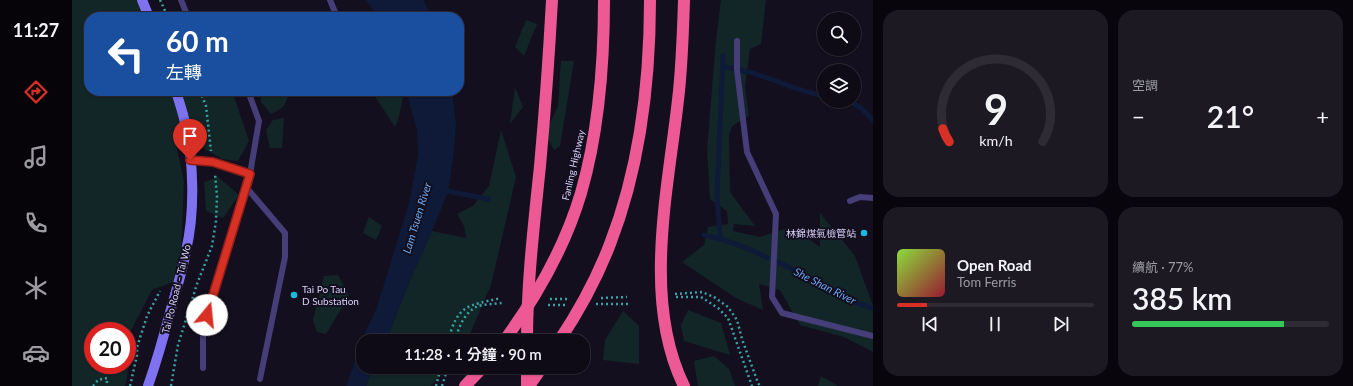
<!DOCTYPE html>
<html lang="zh-TW">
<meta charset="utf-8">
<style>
:root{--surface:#0e0b16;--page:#1c1923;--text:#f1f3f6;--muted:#9b9ba1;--line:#2e2b35;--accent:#d93025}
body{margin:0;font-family:Lato,"Noto Sans TC",sans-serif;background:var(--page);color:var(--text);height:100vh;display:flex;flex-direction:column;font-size:15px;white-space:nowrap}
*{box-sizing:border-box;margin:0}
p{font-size:13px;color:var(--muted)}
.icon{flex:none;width:22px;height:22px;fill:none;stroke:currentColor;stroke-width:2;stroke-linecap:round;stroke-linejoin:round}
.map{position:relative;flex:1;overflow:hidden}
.details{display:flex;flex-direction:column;gap:10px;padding:10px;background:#08060c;width:480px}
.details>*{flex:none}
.top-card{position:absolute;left:12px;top:12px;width:380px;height:84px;border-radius:16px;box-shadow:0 1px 3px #0004,0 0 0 1px var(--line);background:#1a4fa0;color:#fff;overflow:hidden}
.controls{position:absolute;left:745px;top:12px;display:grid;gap:8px}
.controls a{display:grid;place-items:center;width:44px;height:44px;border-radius:50%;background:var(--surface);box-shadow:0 1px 3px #0004,0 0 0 1px var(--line);font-size:20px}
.speed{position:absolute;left:12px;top:322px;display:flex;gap:8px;font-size:20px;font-weight:700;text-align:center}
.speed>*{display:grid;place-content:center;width:52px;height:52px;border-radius:50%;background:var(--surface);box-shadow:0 1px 3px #0004,0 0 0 1px var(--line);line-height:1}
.speed .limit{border:6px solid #d22;background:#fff;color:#111}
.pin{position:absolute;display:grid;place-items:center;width:34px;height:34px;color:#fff;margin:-41px -17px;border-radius:50% 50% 50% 0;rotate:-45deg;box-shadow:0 0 4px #0007}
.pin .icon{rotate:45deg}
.me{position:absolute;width:44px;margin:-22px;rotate:17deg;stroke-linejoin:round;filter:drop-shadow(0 0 3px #0008)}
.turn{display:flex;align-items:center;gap:14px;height:84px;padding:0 16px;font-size:18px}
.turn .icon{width:52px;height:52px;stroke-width:2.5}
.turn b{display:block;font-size:28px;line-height:34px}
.big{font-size:30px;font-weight:600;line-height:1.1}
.details .widget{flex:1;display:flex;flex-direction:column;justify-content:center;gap:6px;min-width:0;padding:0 14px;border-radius:16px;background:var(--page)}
.details .dial{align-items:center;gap:0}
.dial svg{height:104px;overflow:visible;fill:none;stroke:var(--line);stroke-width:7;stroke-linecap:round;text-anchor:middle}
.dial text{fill:var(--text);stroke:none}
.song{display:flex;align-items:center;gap:12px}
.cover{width:48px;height:48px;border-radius:6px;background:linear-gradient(135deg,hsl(90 70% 55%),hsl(350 70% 35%))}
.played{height:4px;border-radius:2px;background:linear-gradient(90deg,var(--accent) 15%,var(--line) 15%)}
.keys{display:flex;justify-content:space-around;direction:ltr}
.heat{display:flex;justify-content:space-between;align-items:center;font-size:22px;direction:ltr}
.charge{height:6px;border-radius:3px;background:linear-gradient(90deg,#34c759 77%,var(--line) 0)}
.details .tiles{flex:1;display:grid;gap:10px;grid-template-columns:repeat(2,1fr)}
.trip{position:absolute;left:284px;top:334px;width:234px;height:40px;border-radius:16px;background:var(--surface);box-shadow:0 1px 3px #0004,0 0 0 1px var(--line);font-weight:600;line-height:40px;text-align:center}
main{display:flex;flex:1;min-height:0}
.tabs{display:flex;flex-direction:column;width:72px;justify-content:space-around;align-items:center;background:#060409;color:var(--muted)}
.tabs .icon{width:28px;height:28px}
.tabs .current{color:var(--accent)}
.tabs b{font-size:18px;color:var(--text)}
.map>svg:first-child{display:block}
.green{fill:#122627}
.water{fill:#0e1a38}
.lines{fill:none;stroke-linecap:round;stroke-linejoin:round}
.stream{stroke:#0e1a38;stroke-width:5}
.path{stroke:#3aa2a5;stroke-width:2.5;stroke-dasharray:2 3;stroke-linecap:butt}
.service{stroke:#453e78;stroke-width:6}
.secondary{stroke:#7f72f0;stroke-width:10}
.motorway{stroke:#ed5994;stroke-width:12}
.motorway-bridge{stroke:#ed5994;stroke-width:12}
.route-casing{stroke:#8d1f18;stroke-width:10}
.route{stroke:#d93025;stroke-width:7}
.poi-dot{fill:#18bbdf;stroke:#130f1e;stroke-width:1.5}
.labels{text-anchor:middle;stroke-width:4;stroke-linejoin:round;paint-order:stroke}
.street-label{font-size:10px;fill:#d9d1fa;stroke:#130f1e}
.poi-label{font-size:10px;fill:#d9d1fa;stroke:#130f1e;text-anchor:end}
.water-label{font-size:11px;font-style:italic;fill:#6aa6ef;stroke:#130f1e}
</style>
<main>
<nav class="tabs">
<b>11:27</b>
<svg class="icon current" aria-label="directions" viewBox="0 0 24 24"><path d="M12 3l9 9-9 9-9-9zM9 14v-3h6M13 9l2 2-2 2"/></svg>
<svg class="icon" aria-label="music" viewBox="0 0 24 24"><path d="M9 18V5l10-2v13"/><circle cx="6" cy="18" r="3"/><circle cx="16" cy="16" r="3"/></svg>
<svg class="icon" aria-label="phone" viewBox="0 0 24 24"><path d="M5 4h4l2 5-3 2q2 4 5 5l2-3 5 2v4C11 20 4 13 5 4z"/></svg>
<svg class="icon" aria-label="climate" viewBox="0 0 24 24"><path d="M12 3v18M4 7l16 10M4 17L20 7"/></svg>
<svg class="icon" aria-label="car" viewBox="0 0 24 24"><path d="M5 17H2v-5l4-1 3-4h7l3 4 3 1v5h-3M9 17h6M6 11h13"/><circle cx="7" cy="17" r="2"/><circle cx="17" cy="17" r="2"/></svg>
</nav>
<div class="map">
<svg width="801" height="386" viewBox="0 0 801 386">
<rect width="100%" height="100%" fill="#130f1e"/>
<!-- green -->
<g class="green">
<path d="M0 0H72L74 17H17V91H160L177 141 166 161 150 159 101 130 112 181 109 251 101 282 80 290 55 338V331H21V365H55V347C56 360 57 374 53 386H0Z"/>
<path d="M649 0H694L689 44 678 49 673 87 677 116 660 126 657 135 658 192 683 226 662 224 661 231 688 237 719 227 748 247V213L783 256 801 306V352L772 337 728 325 708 290 687 284 691 310 664 298 610 262 632 245 636 227 656 224 655 211 638 199 635 150 644 40Z"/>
<path d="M454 20 465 24 452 56 443 47Z"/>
<path d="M489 61H502L488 146 482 150 473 134 486 106Z"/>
<path d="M443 87 451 107 438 124Z"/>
<path d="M189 91H216C215 105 212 108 199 114L189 102Z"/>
<path d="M301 91H332L327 117 323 127 302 95Z"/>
<path d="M212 118 210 148H198L194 130 201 120Z"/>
<path d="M429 130 444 177 419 285 395 341H314L338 280 360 231 394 238 392 226 385 214 401 206 417 186Z"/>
<path d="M146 177 167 195 151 218 134 211 132 182Z"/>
<path d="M297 217 310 226 304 240 291 233Z"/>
<path d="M266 275 277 296 254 334 245 332 241 320 252 276Z"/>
<path d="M616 310 649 323 658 355 612 341 609 325Z"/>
<path d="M551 311 567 326V364L531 360 533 340Z"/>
<path d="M642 356 657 369 663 386H626L622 361Z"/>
<path d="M301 367H376L359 386H294Z"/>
<path d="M749 376 766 386H746Z"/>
</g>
<!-- water -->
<g class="water">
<path d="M294 0H351L360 17H306Z"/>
<path d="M334 91H380L384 125 382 152 376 192 360 231 338 280 314 341H291V367H301L294 386H274L294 331 305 307 337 203 346 155 345 130Z"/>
</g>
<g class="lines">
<!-- stream -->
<g class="stream">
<path d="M651 67C688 71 717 89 752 96"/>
<path d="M777 101 789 108 801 120"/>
<path d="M370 190 416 199"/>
<path d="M632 235C655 240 675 247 695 258"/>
<path d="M648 238 645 195 651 56"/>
<path d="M706 262 785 303 801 308"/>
</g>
<!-- path -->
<g class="path">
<path d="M88 0 96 17"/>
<path d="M128 91 134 106 139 151"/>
<path d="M603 294 630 292 642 297 656 307 665 320 670 339 686 383 688 386"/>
<path d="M604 297H629L646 308 656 318 680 386"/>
<path d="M529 298 555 297"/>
<path d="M478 299H496"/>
<path d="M524 304H556"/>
<path d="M476 305H493"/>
<path d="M376 341C386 304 395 306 429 298"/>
<path d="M383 341C386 329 392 313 404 307 410 304 423 304 430 303"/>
<path d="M21 386 26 380 35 378V386"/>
<path d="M58 386 65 355V347L75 316 88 291"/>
<path d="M99 386 106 345 125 284 140 246 144 221 145 196 143 174"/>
<path d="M364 386 369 367"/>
<path d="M370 386 376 367"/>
</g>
<!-- service -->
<g class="service">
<path d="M109 0 116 17"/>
<path d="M258 0 265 17"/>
<path d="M665 41V70L675 152 704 214 700 297 710 313 801 336"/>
<path d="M176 91 187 121 178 174"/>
<path d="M119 160 141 162 178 174 131 329V368"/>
<path d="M174 187 213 233V257L188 379"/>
<path d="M778 201 788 197 801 198"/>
</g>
<!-- secondary -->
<g class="secondary">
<path d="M70 0 77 17"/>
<path d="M76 386C84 363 91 339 97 316 103 294 110 273 114 251 123 212 122 162 113 123 111 112 107 102 104 91"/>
</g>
<!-- motorway -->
<g class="motorway">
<path d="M455 341C455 283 462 224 468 166 473 111 477 55 480 0"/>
<path d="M393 386 411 367"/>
<path d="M455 386V367"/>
<path d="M457 386 470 367"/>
<path d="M612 386C570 301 596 190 606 100 610 67 611 33 612 0"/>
</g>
<!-- motorway-bridge -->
<g class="motorway-bridge">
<path d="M432 341C465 296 493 247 509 193 527 131 532 64 532 0"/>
<path d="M487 341C507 311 525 278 538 244 568 167 578 83 578 0"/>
</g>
</g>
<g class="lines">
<!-- route casing -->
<g class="route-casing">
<path id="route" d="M118 160 141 162 178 174 135 315"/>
</g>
<!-- route -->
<use href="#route" class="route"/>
</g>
<!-- markers -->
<g class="poi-dot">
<circle cx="792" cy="233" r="4"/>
<circle cx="222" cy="295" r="4"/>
</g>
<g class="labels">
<!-- street labels -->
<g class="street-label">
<text transform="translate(501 165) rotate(-77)" y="4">Fanling Highway</text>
<text transform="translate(104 289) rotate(-76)" y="4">Tai Po Road – Tai Wo</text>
</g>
<!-- poi labels -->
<g class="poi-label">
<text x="784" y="237">林錦煤氣檢管站</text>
<text x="230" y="293" text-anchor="start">Tai Po Tau<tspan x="230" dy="12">D Substation</tspan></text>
</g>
<!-- water labels -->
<g class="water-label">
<text transform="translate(345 218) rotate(-73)" y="4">Lam Tsuen River</text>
<text transform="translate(753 286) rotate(27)" y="4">She Shan River</text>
</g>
</g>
</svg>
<div class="controls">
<a><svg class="icon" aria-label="search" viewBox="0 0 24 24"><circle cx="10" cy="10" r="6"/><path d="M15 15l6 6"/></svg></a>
<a><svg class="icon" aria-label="layers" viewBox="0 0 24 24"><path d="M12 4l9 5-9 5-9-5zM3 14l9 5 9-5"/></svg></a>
</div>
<div class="speed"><div class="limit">20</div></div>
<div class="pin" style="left:118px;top:160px;background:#d93025"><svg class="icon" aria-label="arrive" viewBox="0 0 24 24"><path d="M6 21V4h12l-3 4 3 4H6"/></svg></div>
<svg class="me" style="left:135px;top:315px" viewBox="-20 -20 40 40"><circle r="19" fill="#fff"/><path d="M0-13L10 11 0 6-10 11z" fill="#d93025"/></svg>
<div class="trip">11:28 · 1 分鐘 · 90 m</div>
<div class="top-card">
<div class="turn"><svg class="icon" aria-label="left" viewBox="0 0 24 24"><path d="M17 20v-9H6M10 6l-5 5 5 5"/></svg><div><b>60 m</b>左轉</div></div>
</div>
</div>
<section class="details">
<div class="tiles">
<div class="widget dial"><svg viewBox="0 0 100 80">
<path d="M14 69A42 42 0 1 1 86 69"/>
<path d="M14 69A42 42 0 0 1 9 59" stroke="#d93025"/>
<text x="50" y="56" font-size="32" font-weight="700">9</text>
<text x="50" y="72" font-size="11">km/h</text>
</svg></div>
<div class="widget"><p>空調</p>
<div class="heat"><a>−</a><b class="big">21°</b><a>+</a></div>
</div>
<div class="widget">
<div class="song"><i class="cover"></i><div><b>Open Road</b><p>Tom Ferris</p></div></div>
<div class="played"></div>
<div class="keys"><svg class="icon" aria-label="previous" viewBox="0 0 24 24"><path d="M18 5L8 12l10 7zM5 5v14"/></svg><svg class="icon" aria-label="pause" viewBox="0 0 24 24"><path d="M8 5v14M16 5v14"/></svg><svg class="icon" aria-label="next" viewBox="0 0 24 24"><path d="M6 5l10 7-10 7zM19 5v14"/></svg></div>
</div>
<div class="widget"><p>續航 · 77%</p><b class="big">385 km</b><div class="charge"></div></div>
</div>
</section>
</main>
